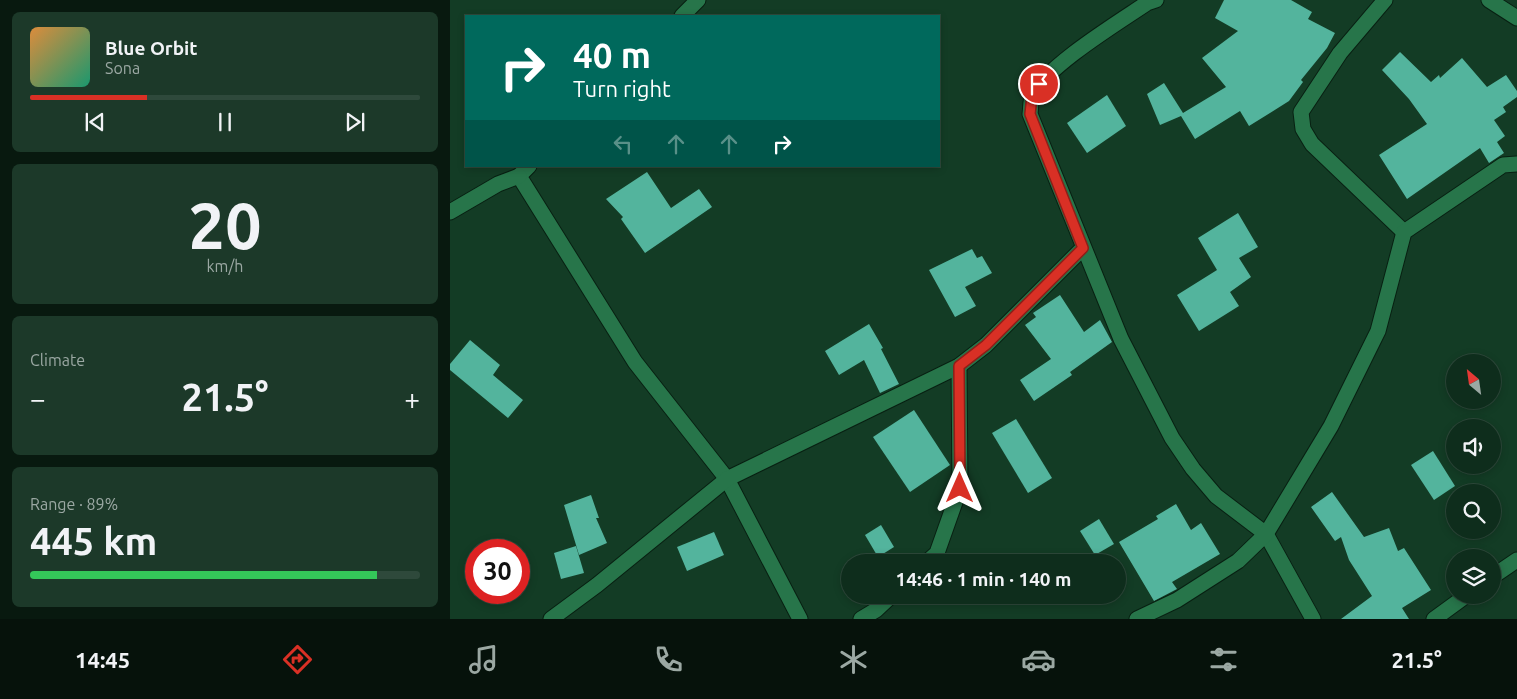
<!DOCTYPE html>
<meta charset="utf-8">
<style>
:root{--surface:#0e2d1c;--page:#1c3929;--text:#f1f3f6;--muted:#9ba8a3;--line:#2e493b;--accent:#d93025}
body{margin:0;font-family:Ubuntu,sans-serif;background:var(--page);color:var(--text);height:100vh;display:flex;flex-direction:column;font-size:19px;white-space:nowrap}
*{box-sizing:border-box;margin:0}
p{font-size:16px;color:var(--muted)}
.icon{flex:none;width:28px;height:28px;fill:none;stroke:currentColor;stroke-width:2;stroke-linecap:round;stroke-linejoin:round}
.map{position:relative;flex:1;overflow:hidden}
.sheet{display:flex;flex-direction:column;gap:12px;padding:12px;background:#08190f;width:450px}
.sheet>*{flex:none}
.hud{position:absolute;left:15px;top:15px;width:475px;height:152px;border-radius:0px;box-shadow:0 2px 8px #0003,0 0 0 1px var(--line);background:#00695c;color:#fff;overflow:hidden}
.needle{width:32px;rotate:331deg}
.tools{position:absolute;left:996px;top:354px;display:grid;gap:10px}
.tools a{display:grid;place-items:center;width:55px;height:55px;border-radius:50%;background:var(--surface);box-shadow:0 2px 8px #0003,0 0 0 1px var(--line);font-size:25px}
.speed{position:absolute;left:15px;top:539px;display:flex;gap:10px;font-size:25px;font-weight:700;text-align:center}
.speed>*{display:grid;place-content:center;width:65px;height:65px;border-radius:50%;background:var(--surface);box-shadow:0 2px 8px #0003,0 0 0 1px var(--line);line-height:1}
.speed .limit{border:8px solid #d22;background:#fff;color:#111}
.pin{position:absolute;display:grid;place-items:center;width:42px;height:42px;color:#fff;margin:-21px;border:2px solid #fff;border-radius:50%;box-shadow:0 1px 5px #0007}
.me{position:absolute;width:55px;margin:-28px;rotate:0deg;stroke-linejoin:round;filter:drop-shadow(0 0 4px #0008)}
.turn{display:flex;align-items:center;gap:18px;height:105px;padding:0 25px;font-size:22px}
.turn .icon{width:65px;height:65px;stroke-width:2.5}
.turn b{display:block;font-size:35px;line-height:42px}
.lanes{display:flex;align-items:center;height:48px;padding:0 25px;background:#0003;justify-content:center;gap:25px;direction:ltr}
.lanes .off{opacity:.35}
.big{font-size:38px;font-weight:700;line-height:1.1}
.sheet .card{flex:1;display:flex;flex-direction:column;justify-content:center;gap:8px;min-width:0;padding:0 18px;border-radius:8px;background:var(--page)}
.sheet .dial{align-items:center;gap:0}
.dial b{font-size:65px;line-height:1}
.song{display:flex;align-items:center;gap:15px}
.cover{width:60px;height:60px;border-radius:8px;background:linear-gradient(135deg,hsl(30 70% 55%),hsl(160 70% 35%))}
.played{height:5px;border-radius:2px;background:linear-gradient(90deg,var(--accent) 30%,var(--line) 30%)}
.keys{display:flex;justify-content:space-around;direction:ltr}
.heat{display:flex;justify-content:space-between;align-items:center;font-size:28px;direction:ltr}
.charge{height:8px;border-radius:4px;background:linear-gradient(90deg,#34c759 89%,var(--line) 0)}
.trip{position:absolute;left:391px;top:554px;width:285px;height:50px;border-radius:25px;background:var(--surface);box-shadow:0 2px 8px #0003,0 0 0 1px var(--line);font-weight:700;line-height:50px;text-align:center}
.dock{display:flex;height:80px;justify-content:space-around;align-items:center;background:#06120b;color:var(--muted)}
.dock .icon{width:35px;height:35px}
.dock .on{color:var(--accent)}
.dock b{font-size:22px;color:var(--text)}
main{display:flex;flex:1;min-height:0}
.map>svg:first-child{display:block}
.building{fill:#53b49d}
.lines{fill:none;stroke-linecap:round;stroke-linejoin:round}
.minor-casing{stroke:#082012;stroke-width:17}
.minor{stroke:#27754a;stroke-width:15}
.route-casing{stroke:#8d1f18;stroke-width:12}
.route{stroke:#d93025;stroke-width:9}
</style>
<main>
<section class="sheet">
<div class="card">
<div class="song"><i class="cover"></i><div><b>Blue Orbit</b><p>Sona</p></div></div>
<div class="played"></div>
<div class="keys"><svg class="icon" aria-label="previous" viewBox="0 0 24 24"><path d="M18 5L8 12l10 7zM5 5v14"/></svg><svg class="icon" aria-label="pause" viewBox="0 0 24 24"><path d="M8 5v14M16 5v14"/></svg><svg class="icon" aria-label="next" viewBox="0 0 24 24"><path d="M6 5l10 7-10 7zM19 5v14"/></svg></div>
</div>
<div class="card dial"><b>20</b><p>km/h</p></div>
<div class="card"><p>Climate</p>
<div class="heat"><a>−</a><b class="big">21.5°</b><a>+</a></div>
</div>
<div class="card"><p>Range · 89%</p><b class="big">445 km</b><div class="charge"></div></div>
</section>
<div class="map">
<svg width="1067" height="619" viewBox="0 0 1067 619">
<rect width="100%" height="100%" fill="#133c25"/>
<!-- building -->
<g class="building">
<path d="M774 0H841L862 12 858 19 885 33 877 48 851 80 853 82 839 101 799 126 790 111 745 139 731 116 710 125 697 94 714 83 733 113 776 87 752 58 788 31 765 18Z"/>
<path d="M950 52 981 82 989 75 990 78 1012 58 1037 87 1056 75 1067 91V97L1053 107 1056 112 1044 120 1055 136 1047 142 1054 153 1039 163 1030 148 957 199 929 155 977 124 959 99 932 70Z"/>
<path d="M657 95 676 126 637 153 617 123Z"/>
<path d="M197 172 221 208 249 189 262 207 195 253 171 219 173 217 156 199Z"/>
<path d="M788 213 808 247 789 258 801 277 780 292 789 306 749 331 727 295 767 270 748 238Z"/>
<path d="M522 249 527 258 532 256 542 273 515 287 526 306 505 317 479 270Z"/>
<path d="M610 295 634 332 650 320 662 342 620 372 622 375 584 401 570 380 601 359 575 325 586 317 583 313Z"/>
<path d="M419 324 433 348 431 349 449 384 430 393 414 360 389 375 375 351Z"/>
<path d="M20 340 50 365 43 375 73 400 58 418 0 370V364Z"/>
<path d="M464 410 500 465 460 492 423 437Z"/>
<path d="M566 419 602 478 578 493 542 433Z"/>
<path d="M983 451 1005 486 984 500 961 465Z"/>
<path d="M882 492 914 537 939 528 948 551 954 548 981 590 952 608 959 619H891L922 596 899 560 891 537 885 541 861 507Z"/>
<path d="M141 495 149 518H146L157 543 129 555 114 505Z"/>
<path d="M726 504 741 530 751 523 770 554 722 582 727 589 704 601 669 542 708 519 706 516Z"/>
<path d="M649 519 664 544 645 555 630 531Z"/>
<path d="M431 525 444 547 428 557 415 535Z"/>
<path d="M264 532 274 555 237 571 227 547Z"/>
<path d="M126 546 134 573 111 579 104 553Z"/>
</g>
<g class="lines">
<!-- minor casing -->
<g class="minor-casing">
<g id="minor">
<path d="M706 0 697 3C669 22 595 67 583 95 580 100 581 108 580 114L671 339 722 438 743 469 766 496 816 534 863 619"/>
<path d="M935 0 890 53 851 112 853 129 862 144 954 232"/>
<path d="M1039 0 1067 18"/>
<path d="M232 16 248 0"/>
<path d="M79 166 69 176 185 362 277 479 350 619"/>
<path d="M0 212 48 184 69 176"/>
<path d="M477 562 487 553 510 488 509 366"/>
<path d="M1042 577 1067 560"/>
<path d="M101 619 147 585 277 479 509 366 536 345 633 248"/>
<path d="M411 619 426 610 442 595"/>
<path d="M687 619 727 600 788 561 816 534 881 426 928 331 954 232 1053 165 1067 164"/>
<path d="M984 619 1017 595"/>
</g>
</g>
<!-- minor -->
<use href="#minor" class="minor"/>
</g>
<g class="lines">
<!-- route casing -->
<g class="route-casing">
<path id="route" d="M510 488 509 366 536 345 633 248 580 114 582 96 589 84"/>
</g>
<!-- route -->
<use href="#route" class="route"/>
</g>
</svg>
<div class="tools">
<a><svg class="needle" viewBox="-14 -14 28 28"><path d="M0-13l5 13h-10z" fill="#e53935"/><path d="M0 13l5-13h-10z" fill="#9ba8a3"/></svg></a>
<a><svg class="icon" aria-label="sound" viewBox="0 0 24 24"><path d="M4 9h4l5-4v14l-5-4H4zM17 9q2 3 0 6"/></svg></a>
<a><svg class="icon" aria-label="search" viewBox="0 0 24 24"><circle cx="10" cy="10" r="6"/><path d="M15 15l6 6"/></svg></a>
<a><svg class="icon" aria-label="layers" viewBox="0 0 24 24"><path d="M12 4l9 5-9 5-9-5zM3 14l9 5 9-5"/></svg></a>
</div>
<div class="speed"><div class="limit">30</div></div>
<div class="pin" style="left:589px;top:84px;background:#d93025"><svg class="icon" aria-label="arrive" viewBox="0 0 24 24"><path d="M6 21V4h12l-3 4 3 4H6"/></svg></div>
<svg class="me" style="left:510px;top:488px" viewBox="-20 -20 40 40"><path d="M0-17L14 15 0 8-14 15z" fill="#d93025" stroke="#fff" stroke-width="4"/></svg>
<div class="trip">14:46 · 1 min · 140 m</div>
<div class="hud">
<div class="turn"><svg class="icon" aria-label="right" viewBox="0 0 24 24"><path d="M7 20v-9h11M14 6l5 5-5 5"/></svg><div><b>40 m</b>Turn right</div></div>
<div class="lanes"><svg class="icon off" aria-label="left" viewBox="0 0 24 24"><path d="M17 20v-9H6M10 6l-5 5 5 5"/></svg><svg class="icon off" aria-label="ahead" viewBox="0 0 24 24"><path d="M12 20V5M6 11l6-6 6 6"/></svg><svg class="icon off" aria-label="ahead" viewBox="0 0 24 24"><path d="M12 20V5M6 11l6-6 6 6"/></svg><svg class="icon" aria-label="right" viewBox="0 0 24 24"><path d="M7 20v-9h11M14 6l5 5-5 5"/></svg></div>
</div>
</div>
</main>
<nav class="dock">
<b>14:45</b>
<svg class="icon on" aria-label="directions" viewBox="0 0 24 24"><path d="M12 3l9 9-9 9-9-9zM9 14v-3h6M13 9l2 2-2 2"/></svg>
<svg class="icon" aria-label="music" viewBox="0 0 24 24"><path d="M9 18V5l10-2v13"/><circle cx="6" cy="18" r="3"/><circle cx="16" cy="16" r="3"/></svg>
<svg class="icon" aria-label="phone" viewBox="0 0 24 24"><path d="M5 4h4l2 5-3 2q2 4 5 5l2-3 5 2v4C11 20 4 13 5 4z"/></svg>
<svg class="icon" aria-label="climate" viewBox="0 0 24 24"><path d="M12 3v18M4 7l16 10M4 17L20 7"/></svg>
<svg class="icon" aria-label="car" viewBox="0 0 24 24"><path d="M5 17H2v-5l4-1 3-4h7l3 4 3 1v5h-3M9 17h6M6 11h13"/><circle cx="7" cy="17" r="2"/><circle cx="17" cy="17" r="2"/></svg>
<svg class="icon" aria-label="filters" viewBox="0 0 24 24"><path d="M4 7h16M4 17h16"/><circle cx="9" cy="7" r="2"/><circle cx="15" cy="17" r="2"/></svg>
<b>21.5°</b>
</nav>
